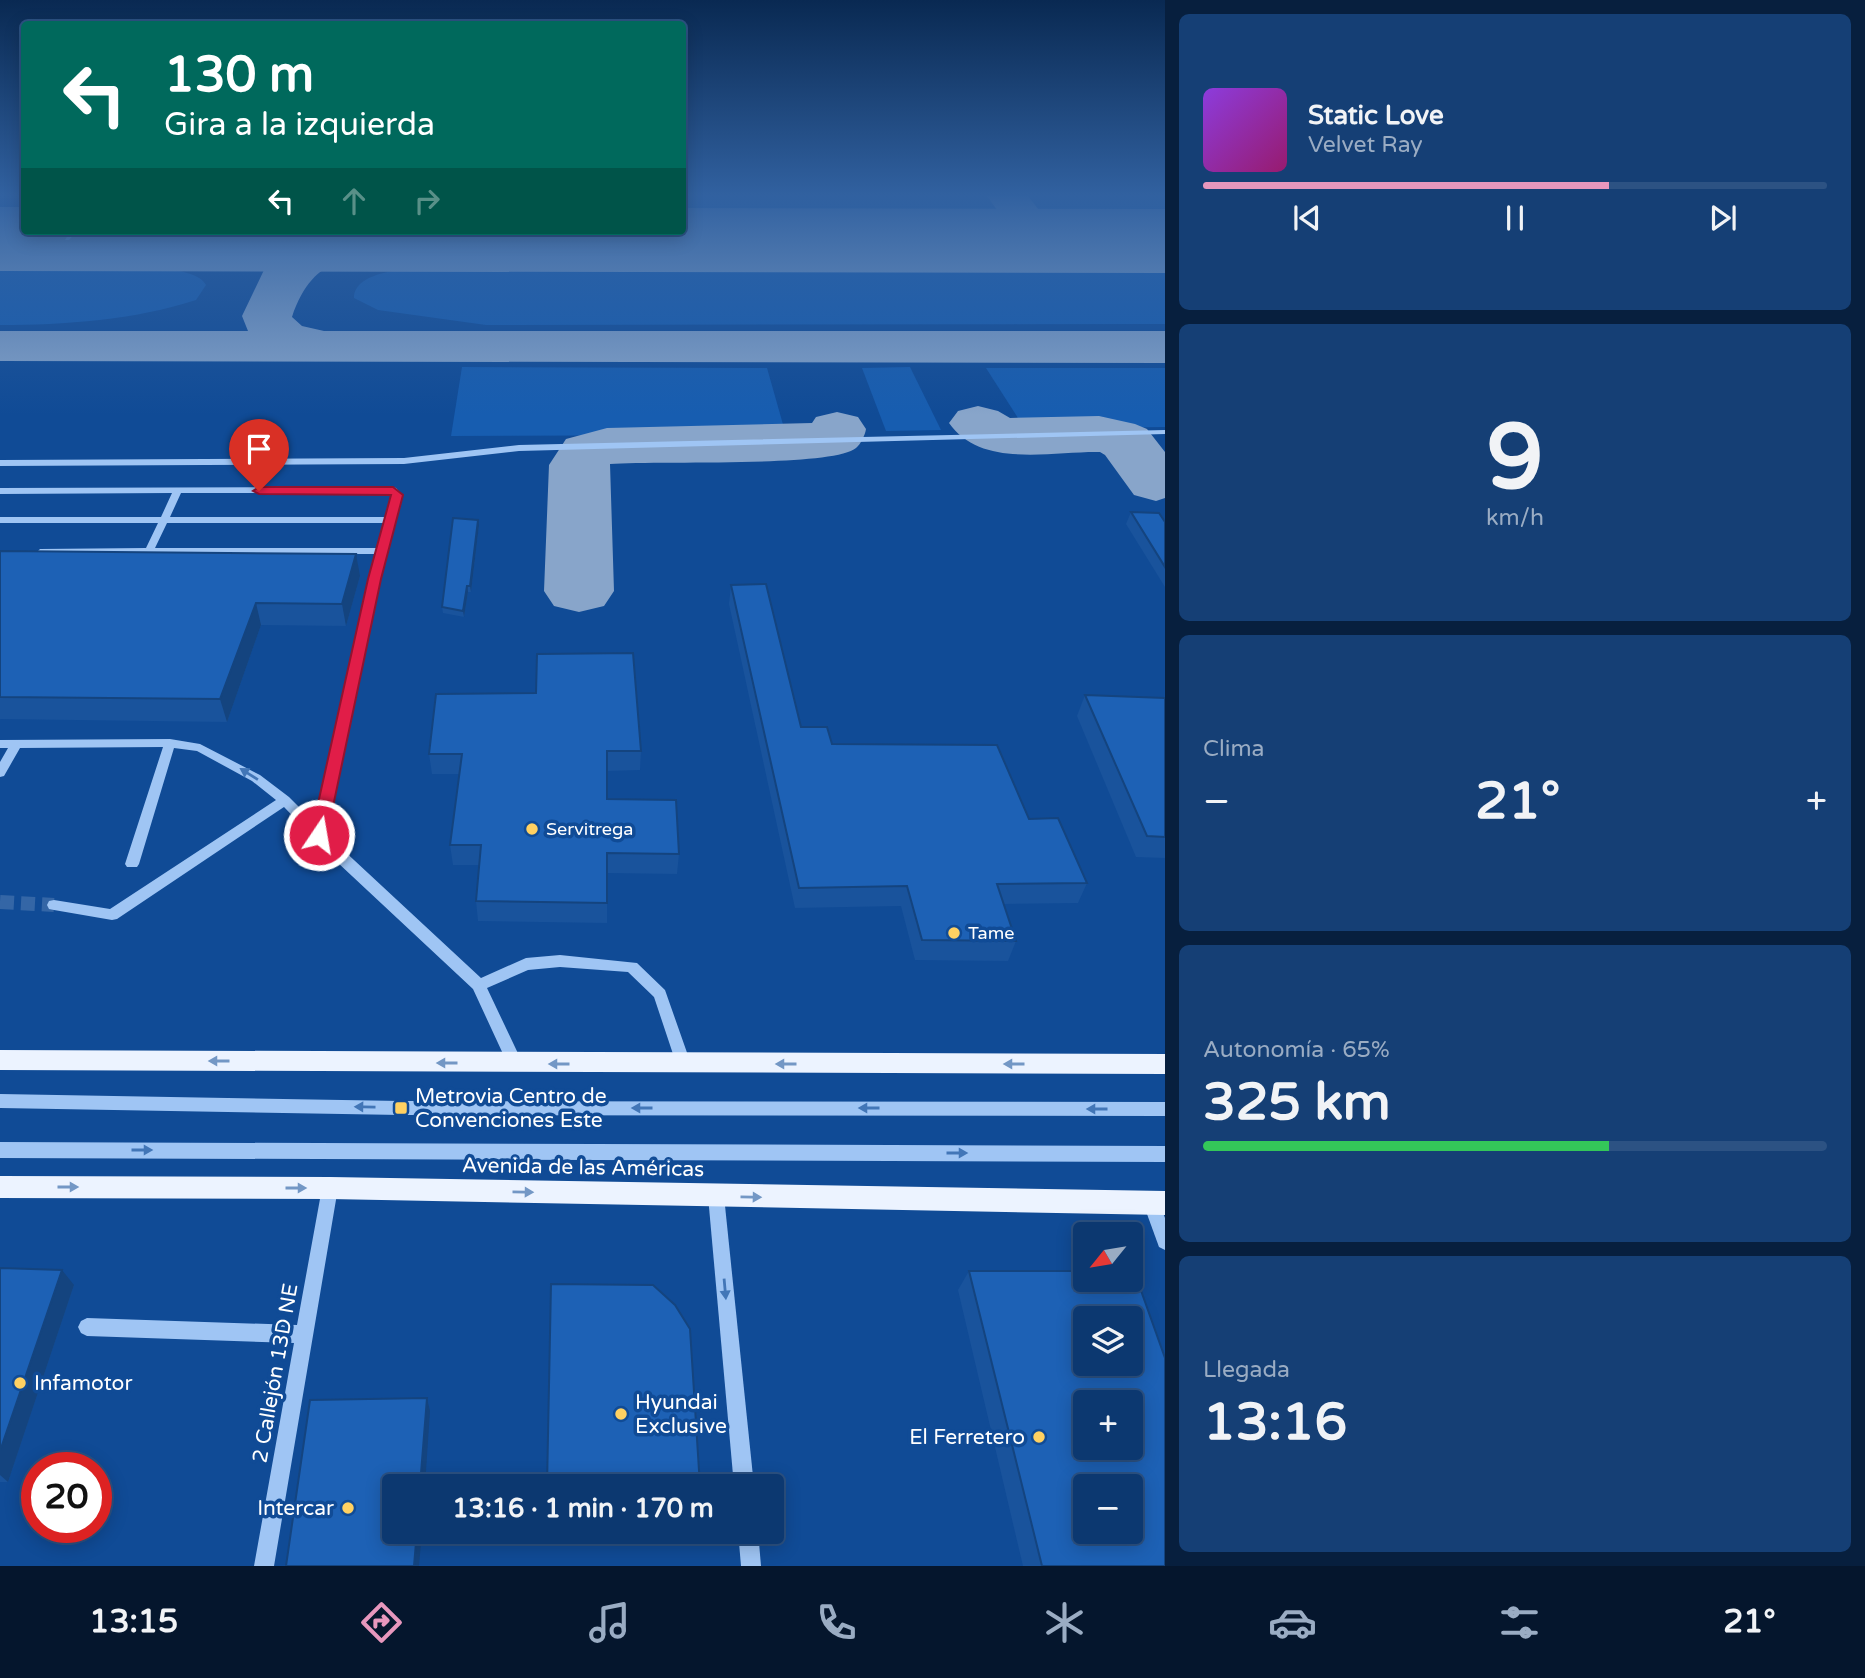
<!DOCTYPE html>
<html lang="es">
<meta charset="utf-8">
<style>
:root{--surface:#0c3870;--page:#153f75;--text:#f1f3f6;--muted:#9aacc3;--line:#2c5283;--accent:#e797bd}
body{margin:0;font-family:"Varela Round",sans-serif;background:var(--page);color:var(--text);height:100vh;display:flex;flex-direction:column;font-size:26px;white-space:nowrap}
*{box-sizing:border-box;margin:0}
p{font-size:23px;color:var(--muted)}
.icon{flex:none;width:38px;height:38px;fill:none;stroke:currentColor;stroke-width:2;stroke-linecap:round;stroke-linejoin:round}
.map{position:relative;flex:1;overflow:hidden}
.panel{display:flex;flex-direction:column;gap:14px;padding:14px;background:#071f3e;width:700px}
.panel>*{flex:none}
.top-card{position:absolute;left:21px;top:21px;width:665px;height:214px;border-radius:7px;box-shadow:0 4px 18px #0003,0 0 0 2px var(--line);background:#00695c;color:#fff;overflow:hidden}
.needle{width:46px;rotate:240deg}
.controls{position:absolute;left:1073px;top:1222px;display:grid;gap:14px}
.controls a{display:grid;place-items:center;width:70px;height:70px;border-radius:7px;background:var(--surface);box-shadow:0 4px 18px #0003,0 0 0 2px var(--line);font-size:35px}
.speed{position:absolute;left:21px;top:1452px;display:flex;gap:14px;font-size:35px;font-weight:700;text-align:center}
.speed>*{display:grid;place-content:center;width:91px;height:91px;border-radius:50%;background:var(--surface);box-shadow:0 4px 18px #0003,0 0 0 2px var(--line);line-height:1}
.speed .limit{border:10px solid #d22;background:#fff;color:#111}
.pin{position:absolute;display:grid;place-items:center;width:60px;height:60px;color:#fff;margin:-72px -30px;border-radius:50% 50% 50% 0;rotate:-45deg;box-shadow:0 0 7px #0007}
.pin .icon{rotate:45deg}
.me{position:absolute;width:77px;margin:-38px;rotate:12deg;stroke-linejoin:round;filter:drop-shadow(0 0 5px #0008)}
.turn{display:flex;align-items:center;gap:24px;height:147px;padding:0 28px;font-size:32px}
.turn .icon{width:91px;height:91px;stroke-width:2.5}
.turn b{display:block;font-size:49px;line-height:60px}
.lanes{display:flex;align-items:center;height:66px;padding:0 28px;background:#0003;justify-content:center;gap:35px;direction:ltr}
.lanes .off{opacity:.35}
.big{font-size:52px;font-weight:700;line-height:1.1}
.panel .tile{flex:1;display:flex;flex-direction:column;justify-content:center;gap:10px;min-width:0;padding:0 24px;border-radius:10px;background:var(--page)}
.panel .dial{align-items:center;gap:0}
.dial b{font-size:91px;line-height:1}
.song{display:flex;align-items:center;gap:21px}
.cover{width:84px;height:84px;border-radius:10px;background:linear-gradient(135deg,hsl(270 70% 55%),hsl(320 70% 35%))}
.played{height:7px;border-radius:4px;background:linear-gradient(90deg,var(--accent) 65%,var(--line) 65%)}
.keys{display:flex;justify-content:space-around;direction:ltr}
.heat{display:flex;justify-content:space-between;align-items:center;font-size:38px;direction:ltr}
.charge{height:10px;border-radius:5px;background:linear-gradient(90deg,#34c759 65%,var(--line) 0)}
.trip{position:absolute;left:382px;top:1474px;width:402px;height:70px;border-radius:7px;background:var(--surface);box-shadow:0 4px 18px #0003,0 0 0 2px var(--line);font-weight:700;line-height:70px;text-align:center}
.menu{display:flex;height:112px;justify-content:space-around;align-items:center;background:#05162d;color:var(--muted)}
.menu .icon{width:49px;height:49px}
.menu .current{color:var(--accent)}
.menu b{font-size:32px;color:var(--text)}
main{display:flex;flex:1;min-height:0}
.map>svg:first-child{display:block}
.green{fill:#175db0}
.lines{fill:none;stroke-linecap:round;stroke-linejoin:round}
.taxiway{fill:#88a5ca;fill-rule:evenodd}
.runway{fill:#88a5ca;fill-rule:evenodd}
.minor-tunnel{stroke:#3466a6;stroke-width:14;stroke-dasharray:14 7;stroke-linecap:butt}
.minor{fill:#9fc5f4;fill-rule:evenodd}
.major{fill:#ecf3ff;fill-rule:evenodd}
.wall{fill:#19539c}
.shaded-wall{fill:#14447f}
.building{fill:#1d61b5;stroke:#14447f;stroke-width:2;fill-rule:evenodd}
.oneway{fill:#4276b7}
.oneway2{fill:#7397c5}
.route{fill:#e11d48;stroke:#92132f;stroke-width:2}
.poi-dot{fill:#ffd162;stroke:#104b96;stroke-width:2.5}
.labels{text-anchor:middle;stroke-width:7;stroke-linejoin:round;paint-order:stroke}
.poi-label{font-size:18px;fill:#fff;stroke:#104b96;text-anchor:start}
.near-poi-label{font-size:21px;fill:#fff;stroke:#104b96;text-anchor:start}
.near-street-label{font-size:21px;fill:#fff;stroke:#104b96}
</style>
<main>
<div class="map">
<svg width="1165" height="1566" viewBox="0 0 1165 1566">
<rect width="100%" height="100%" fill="#104b96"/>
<!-- green -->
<g class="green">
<path d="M683 196H991L1006 215H683Z"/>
<path d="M1022 196H1165V214L1038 215Z"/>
<path d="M0 265C33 265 195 256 206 285L196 300C135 320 65 325 0 325Z"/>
<path d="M433 267H1165V324L486 325 378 310 354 298C354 270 412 268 433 267Z"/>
<path d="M462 367 767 368 786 435 451 436Z"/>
<path d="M910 367 941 430 886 431 862 368Z"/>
<path d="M986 368H1165V427L1025 429Z"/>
</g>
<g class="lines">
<!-- taxiway -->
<g class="taxiway">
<path d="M987 196H1028L1063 241 1056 250 1041 254 1026 250Z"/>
<path d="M0 211 24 219V231H83L89 239 82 248 67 252 9 244 0 240Z"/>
<path d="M170 231C214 231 254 230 294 249 337 228 387 231 433 231L440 240 433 249C369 265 319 238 292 317L302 326 324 331H1165V363L0 361V331H248L242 316 264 270 245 260 171 248 164 239Z"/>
<path d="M978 406 998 411 1010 418 1099 416 1135 424 1147 429 1165 452V498L1156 501 1134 495 1105 455 1100 452C1052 451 981 469 949 423L958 411Z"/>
<path d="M837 412 858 417 866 429C865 435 861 444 856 448 832 468 653 460 610 464L614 591 604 606 579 612 554 606 544 591 549 465 566 439 607 428 812 423 816 417Z"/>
</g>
<!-- runway -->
<path class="runway" d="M0 207H24V231H682V208L1165 209V273L0 271Z"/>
<!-- minor-tunnel -->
<path class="minor-tunnel" d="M0 902 54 905"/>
<!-- minor -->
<g class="minor">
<path d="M71 231H77L69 240H65Z"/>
<path d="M1165 430V434L519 451 404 464 0 466V460L404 458 519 445Z"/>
<path d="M393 487 396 488 402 495 387 551 326 834 481 978 526 958 560 955 637 963 665 990 691 1064 688 1069 683 1071 678 1069 654 997 628 972 560 967 528 970 487 988 523 1064 520 1069 515 1071 510 1069 473 989 337 862 284 807 117 919 112 920 54 910 49 909 47 905 49 901 54 900 110 909 276 800 252 781 197 751 174 748 139 864 137 867H127L125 864 163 747 20 748 4 776 0 777V762L8 748H0V740L170 739 200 744 260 775 289 797 315 823 377 554H43L38 551 40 549 146 548 158 523H0V517H161L172 493 0 494V488ZM181 493H390L392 495 386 517H170ZM167 523H385L378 548H155Z"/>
<path d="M0 1094 401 1101 1165 1102V1116L401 1115 0 1108Z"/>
<path d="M0 1142 1165 1146V1162L0 1158Z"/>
<path d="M330 1180 336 1182 338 1188 274 1566H254L294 1343 87 1336 81 1333 78 1327 81 1321 87 1318 297 1325 322 1188 324 1182Z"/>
<path d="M716 1188 722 1190 724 1196 754 1486H734L708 1196 710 1190Z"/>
<path d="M1151 1195 1157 1197 1165 1218V1250L1159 1247 1143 1203 1145 1197Z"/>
<path d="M738 1531H758L761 1566H741Z"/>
</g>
<!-- major -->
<g class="major">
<path d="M0 1050 1165 1054V1074L0 1070Z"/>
<path d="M0 1176 330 1177 1165 1191V1215L330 1199 0 1198Z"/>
</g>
</g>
<!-- wall -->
<g class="wall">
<path d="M1131 512 1165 522V587L1126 524Z"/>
<path d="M479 525 471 592H468L464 617 443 613 442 607Z"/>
<path d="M0 551 360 576 346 626 261 625 227 722 0 719Z"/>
<path d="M731 585 801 727 832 744 1029 819 1087 883 1078 903 1004 904 1016 941 1008 961 915 960 901 906 795 908 729 604Z"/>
<path d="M1085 695 1165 698V858L1136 857 1077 716Z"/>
<path d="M641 751 640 770 607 771V799L679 854 677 874 607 873V923L478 921 476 901 479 865H453L450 845 460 774H432L429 754Z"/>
<path d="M0 1268 74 1285 8 1482H0Z"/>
<path d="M969 1271 1165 1566H1023L958 1290Z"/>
</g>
<!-- shaded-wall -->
<g class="shaded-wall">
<path d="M478 520 479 525 471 592 470 586Z"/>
<path d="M356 554 360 576 346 626 342 604Z"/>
<path d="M467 586 468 592 464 617 463 611Z"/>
<path d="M256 603 261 625 227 722 220 699Z"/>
<path d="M62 1270 74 1285 8 1482 0 1475V1451Z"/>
<path d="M427 1398 430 1411 425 1486H420Z"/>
<path d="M417 1531H422L419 1566H414Z"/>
</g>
<!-- building -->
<g class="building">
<path d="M1131 512 1159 513 1165 522V567Z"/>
<path d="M453 518 478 520 470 586H467L463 611 442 607Z"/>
<path d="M0 551 356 554 342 604 256 603 220 699 0 697Z"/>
<path d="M766 584 801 727H827L832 744 997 745 1029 819 1058 818 1087 883 997 884 1016 941 922 940 907 886 799 888 731 585Z"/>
<path d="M633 653 641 751H607V799L676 800 679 854 607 853V903L476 901 481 845H450L462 754H429L436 694 536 693 537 654Z"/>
<path d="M1085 695 1165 698V837L1147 836Z"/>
<path d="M0 1268 62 1270 0 1451Z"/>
<path d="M969 1271H1085V1279H1130V1271H1134L1165 1358V1566H1042ZM1085 1318H1130V1363H1085ZM1085 1402H1130V1447H1085ZM1085 1486H1130V1531H1085Z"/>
<path d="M551 1284 653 1285 675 1305 690 1329 700 1486H547Z"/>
<path d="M427 1398 420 1486H394V1531H417L414 1566H286L310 1400Z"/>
</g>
<!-- one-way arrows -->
<defs><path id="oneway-solid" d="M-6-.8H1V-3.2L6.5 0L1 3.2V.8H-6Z" transform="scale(1.75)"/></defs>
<g class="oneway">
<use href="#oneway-solid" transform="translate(249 774) rotate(-148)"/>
<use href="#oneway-solid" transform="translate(365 1107) rotate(-179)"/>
<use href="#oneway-solid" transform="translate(642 1108) rotate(-180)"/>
<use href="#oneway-solid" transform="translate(869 1108) rotate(-180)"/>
<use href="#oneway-solid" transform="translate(1097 1109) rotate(-180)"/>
<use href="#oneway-solid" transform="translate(142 1150)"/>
<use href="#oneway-solid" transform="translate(957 1153)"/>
<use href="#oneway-solid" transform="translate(725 1289) rotate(85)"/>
</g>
<g class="oneway2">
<use href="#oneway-solid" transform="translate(219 1061) rotate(-180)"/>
<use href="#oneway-solid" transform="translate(447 1063) rotate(-180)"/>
<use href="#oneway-solid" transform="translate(559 1064) rotate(-180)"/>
<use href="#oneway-solid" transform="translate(786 1064) rotate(180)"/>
<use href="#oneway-solid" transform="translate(1014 1064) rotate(180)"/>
<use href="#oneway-solid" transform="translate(68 1187)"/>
<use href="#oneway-solid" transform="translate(296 1188)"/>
<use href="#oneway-solid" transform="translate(523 1192) rotate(1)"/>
<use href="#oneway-solid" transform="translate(751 1197) rotate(1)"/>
</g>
<!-- sky -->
<linearGradient id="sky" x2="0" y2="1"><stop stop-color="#092952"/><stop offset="0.47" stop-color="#3161a0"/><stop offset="1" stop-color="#3161a0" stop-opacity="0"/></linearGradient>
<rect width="1165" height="415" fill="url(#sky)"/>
<!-- route -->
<path class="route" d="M393 487 403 495 381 579 327 835 319 841 311 835 368 579 391 495 259 494 253 491 259 487Z"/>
<!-- markers -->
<g class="poi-dot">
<circle cx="532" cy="829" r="7"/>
<circle cx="954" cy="933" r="7"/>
<rect x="394" y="1101" width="14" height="14" rx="3.5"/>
<circle cx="20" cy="1383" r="7"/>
<circle cx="621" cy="1414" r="7"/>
<circle cx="1039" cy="1437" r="7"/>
<circle cx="348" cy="1508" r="7"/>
</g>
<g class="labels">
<!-- poi labels -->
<g class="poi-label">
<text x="546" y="835">Servitrega</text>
<text x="968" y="939">Tame</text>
</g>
<!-- near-poi labels -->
<g class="near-poi-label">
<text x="415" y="1103">Metrovia Centro de<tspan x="415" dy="24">Convenciones Este</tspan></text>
<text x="34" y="1390">Infamotor</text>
<text x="635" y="1409">Hyundai<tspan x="635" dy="24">Exclusive</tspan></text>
<text x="1025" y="1444" text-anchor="end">El Ferretero</text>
<text x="334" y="1515" text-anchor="end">Intercar</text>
</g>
<!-- near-street labels -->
<g class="near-street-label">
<text transform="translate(583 1167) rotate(1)" y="7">Avenida de las Américas</text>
<text transform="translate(275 1373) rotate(-80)" y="7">2 Callejón 13D NE</text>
</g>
</g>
</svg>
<div class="controls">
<a><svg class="needle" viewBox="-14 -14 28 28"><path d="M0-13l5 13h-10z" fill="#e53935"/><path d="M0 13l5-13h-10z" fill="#9aacc3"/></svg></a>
<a><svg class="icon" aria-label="layers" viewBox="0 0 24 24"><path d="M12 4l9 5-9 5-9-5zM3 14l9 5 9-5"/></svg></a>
<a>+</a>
<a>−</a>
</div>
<div class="speed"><div class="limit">20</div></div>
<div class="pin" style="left:259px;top:491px;background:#d93025"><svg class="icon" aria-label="arrive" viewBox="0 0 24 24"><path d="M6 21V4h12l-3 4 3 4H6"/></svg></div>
<svg class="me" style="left:319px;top:835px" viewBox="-20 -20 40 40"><circle r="17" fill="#e11d48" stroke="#fff" stroke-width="3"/><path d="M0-11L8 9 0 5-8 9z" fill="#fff"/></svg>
<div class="trip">13:16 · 1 min · 170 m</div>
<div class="top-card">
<div class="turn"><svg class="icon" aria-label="left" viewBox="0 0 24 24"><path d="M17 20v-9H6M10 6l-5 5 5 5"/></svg><div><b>130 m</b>Gira a la izquierda</div></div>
<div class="lanes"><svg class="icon" aria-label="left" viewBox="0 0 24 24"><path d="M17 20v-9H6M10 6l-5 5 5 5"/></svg><svg class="icon off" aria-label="ahead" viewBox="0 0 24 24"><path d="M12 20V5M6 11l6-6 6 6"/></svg><svg class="icon off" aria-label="right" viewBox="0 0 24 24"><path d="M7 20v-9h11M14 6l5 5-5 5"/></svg></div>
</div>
</div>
<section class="panel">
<div class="tile">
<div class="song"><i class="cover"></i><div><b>Static Love</b><p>Velvet Ray</p></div></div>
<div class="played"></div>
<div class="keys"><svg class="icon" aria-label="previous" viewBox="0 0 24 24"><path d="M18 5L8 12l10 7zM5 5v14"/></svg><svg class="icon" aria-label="pause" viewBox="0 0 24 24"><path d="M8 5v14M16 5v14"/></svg><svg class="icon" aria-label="next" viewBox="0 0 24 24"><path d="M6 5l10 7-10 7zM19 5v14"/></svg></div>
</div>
<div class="tile dial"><b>9</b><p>km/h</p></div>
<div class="tile"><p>Clima</p>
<div class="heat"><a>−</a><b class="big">21°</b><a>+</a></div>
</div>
<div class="tile"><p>Autonomía · 65%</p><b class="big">325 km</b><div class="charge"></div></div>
<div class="tile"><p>Llegada</p><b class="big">13:16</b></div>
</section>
</main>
<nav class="menu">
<b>13:15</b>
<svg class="icon current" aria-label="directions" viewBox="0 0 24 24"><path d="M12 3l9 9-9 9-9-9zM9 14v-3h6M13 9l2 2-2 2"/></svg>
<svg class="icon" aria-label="music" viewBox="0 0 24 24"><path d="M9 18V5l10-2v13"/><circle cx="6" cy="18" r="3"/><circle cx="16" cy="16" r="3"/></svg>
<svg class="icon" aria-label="phone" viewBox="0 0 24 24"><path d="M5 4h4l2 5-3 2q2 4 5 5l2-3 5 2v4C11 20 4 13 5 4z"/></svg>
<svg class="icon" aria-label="climate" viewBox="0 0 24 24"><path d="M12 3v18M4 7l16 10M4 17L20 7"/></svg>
<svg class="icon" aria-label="car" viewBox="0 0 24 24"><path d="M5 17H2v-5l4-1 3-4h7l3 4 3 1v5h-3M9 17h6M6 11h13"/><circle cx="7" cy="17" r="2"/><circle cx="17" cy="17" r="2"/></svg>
<svg class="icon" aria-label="filters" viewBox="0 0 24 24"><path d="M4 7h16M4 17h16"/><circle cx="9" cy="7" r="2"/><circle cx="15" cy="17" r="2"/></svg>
<b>21°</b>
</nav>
